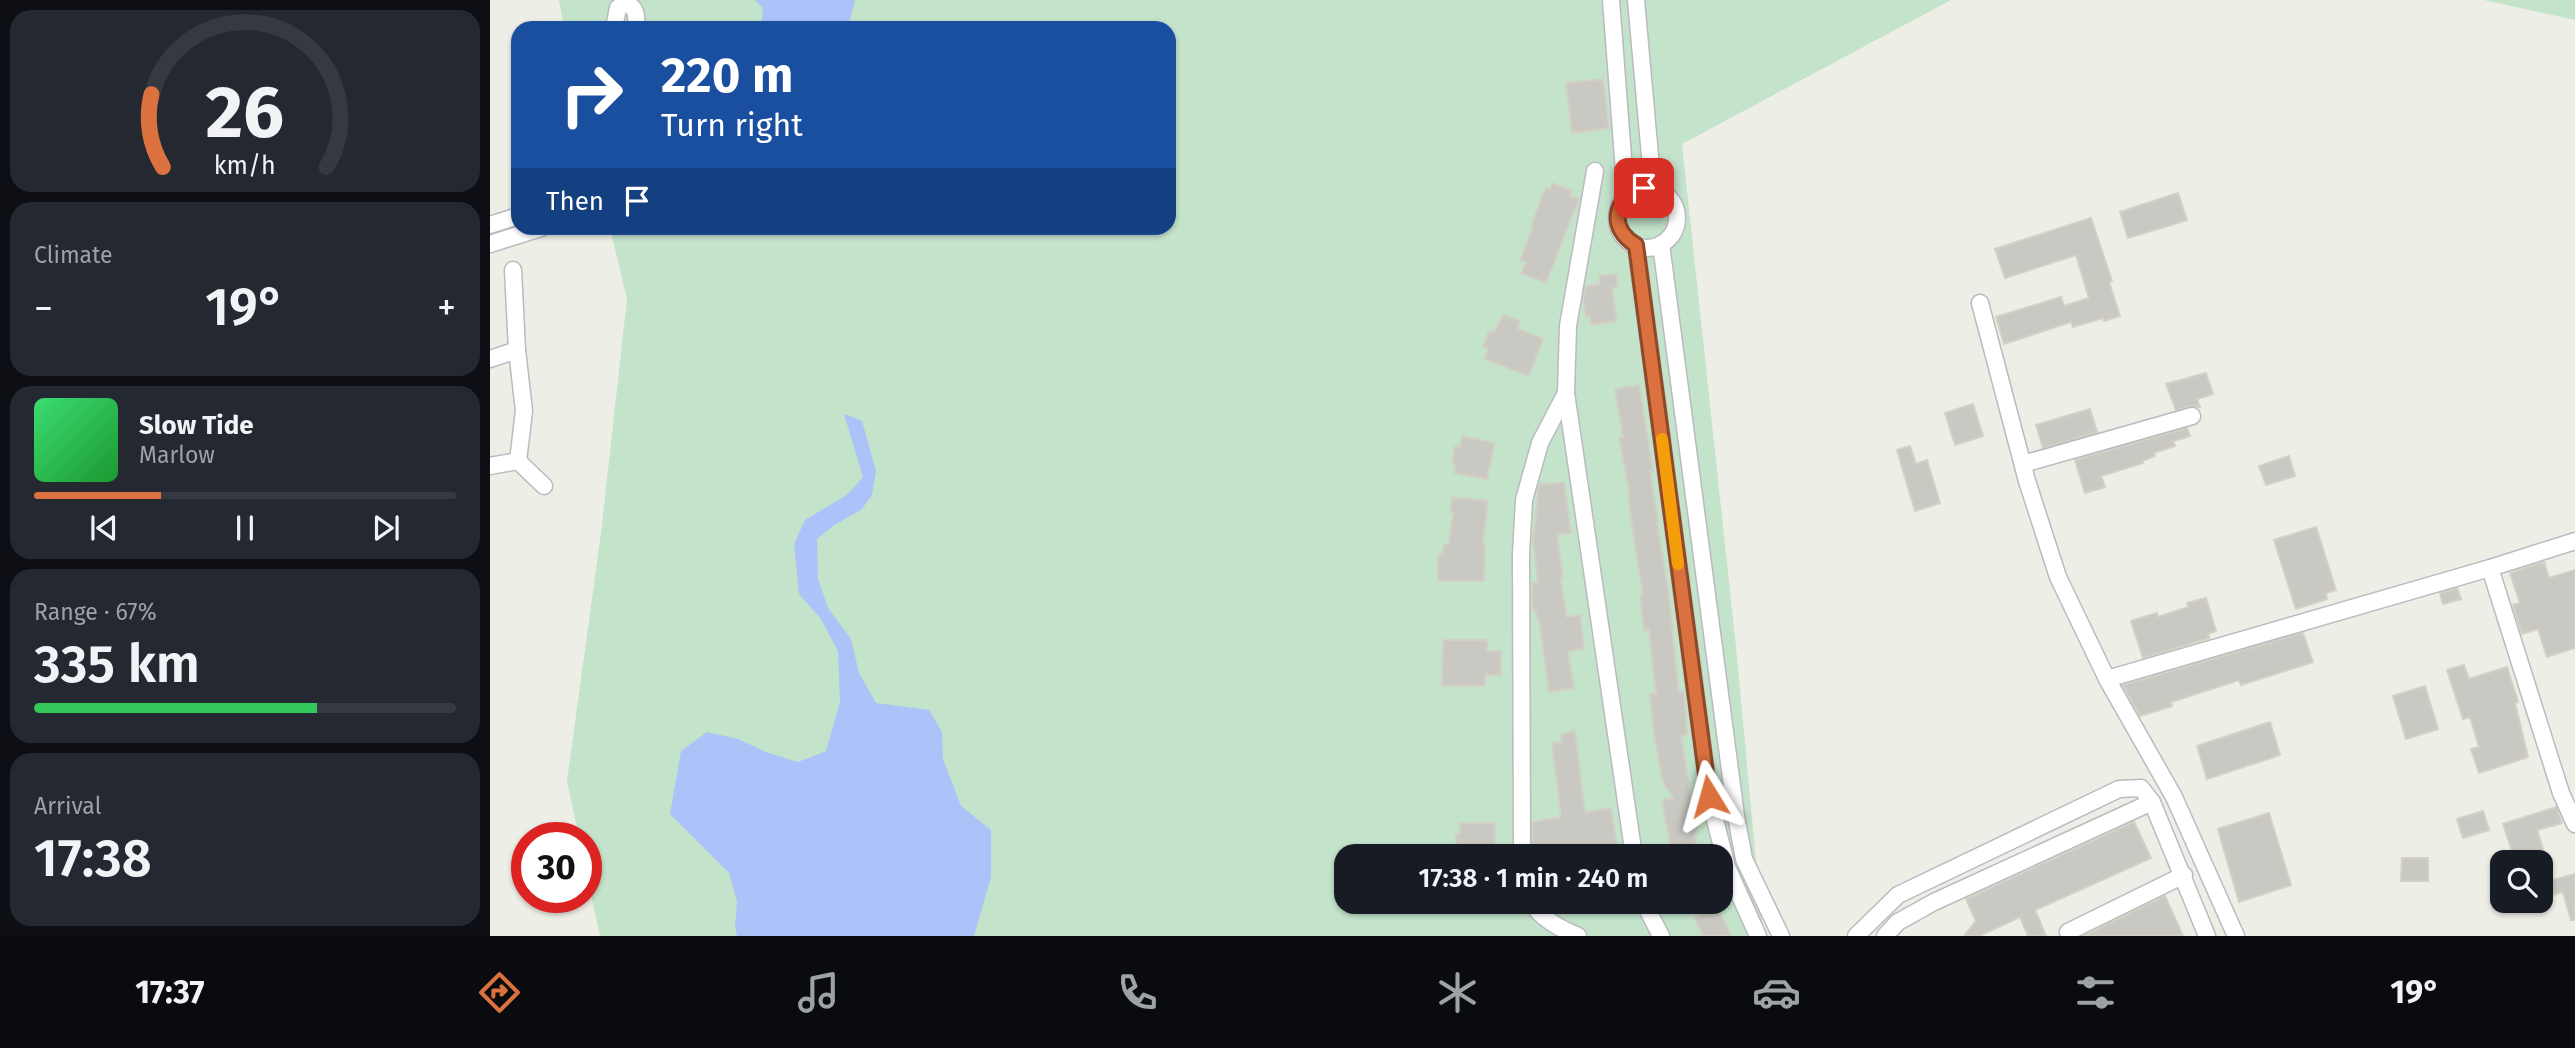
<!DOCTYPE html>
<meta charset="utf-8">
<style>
:root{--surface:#171b24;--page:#242831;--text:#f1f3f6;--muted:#9ea1a6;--line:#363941;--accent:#db713e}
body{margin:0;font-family:"Fira Sans",sans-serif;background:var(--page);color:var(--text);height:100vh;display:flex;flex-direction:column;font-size:26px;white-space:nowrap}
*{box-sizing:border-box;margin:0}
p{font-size:23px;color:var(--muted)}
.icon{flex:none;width:38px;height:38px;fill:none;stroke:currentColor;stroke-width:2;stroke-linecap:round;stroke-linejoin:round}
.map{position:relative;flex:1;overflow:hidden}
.sheet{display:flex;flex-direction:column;gap:10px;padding:10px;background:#0d0f14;width:490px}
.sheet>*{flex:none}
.banner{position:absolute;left:21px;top:21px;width:665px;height:214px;border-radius:21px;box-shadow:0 2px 5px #0004;background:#1a4fa0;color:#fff;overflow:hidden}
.buttons{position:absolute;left:2000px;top:850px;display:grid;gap:14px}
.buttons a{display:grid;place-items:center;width:63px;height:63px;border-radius:14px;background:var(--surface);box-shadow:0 2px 5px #0004;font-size:35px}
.speed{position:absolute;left:21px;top:822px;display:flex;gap:14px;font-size:35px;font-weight:700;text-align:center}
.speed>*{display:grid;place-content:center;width:91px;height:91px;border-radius:50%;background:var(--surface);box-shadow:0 2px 5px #0004;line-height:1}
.speed .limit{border:10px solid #d22;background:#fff;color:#111}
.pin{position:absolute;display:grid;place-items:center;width:60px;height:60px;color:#fff;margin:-30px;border-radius:14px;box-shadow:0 4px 10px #0006}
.me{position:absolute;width:77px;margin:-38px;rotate:352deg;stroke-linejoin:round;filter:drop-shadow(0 0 5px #0008)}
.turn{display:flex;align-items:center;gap:24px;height:147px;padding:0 35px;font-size:32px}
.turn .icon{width:91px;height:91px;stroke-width:2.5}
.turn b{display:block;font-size:49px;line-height:60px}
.then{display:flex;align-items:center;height:66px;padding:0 35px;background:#0003;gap:14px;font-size:26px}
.big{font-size:52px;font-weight:600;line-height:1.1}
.sheet .tile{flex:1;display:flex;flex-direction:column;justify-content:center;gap:10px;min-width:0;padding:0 24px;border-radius:21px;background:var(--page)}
.sheet .dial{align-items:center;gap:0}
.dial svg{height:182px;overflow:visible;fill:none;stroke:var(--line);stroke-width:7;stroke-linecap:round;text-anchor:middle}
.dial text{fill:var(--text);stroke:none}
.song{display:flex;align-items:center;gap:21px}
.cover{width:84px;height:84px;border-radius:10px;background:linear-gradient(135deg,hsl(140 70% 55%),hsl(130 70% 35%))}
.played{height:7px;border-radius:4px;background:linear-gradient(90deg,var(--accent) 30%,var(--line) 30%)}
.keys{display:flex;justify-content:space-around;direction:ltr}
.heat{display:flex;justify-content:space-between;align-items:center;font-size:38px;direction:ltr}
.charge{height:10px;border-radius:5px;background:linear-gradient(90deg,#34c759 67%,var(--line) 0)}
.trip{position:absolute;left:844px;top:844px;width:399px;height:70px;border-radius:21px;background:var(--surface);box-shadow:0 2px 5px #0004;font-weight:600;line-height:70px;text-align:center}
.tab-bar{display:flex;height:112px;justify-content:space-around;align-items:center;background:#090b0e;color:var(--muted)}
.tab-bar .icon{width:49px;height:49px}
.tab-bar .selected{color:var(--accent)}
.tab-bar b{font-size:32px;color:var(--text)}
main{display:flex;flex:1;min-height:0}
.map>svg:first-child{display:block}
.green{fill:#c3e3cb;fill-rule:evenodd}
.water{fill:#abc3f8}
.building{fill:#c9c8c2;stroke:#d2d1c4;stroke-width:2}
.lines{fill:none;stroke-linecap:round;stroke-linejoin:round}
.street-casing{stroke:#babac0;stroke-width:19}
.street{stroke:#fff;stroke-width:16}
.route-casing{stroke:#8e4928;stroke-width:18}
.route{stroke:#db713e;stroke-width:12}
.slow{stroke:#f59e0b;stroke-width:12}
</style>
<main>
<section class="sheet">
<div class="tile dial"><svg viewBox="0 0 100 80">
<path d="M14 69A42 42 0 1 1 86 69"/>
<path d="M14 69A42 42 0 0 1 9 37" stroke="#db713e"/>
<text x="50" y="56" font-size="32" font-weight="700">26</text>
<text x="50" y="72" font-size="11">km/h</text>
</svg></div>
<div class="tile"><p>Climate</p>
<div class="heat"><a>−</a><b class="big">19°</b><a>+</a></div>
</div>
<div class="tile">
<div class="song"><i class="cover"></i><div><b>Slow Tide</b><p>Marlow</p></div></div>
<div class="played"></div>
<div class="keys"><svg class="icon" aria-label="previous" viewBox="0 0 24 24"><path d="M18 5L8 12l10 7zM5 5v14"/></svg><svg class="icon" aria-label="pause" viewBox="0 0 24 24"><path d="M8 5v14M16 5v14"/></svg><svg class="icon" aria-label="next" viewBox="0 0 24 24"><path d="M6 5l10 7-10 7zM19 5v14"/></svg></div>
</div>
<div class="tile"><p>Range · 67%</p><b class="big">335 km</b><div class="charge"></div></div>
<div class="tile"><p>Arrival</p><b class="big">17:38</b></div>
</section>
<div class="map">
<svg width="2085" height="936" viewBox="0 0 2085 936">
<rect width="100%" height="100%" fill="#edeee5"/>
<!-- green -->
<g class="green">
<path d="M69 0H1461L1192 144 1246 647 1273 936H110L96 872V838H89L77 781 111 533 137 299 120 228H679V28H74ZM856 856H1230V901H856Z"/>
<path d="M1994 0H2085V20Z"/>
</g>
<!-- water -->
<g class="water">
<path d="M265 0H364L365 1 358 28H271L273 8Z"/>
<path d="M354 414 372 421 386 471 382 495 372 509 343 526 327 539 328 579 338 608 361 639 369 673 386 703 439 710 452 732 453 759 471 806 501 830V877L484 936H247L245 927 247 901 239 873 180 814 191 751 217 732 248 739 276 752 308 762 336 751 350 702 348 651 331 619 309 594 304 544 315 520 358 494 373 477Z"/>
</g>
<!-- building -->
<g class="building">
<path d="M1113 79 1119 128 1082 133 1076 83Z"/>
<path d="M1062 183 1082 190 1080 196 1089 199 1056 283 1031 273 1036 262 1030 260 1043 227 1041 226 1055 188 1060 189Z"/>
<path d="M1688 193 1697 220 1638 238 1630 212Z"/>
<path d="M1601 218 1622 281 1619 282 1630 316 1614 321 1613 318 1583 327 1581 322 1514 344 1506 317 1571 297 1574 306 1599 298 1586 255 1515 278 1505 249Z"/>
<path d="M1126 274 1128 287 1122 288 1127 321 1101 325 1100 316 1096 317 1093 300 1096 286 1110 284 1109 276Z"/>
<path d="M1014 315 1030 321 1027 328 1053 339 1039 376 994 359 998 349 993 346 999 331 1004 332Z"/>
<path d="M1716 373 1723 394 1707 399 1710 407 1700 406 1686 410 1676 384Z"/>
<path d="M1149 385 1163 471H1160L1168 522H1167L1178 589 1189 692 1194 691 1197 735 1191 736 1207 834 1205 835 1208 856H1182L1172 800 1184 798 1173 783 1164 734 1160 694H1166L1159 630 1154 631 1150 596 1153 595 1142 527 1138 491 1139 490 1129 438 1133 437 1125 389Z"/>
<path d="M1483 404 1493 436 1465 445 1455 413Z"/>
<path d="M1600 409 1607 432 1553 448 1546 425Z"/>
<path d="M1697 428 1700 436 1683 441 1685 446 1664 453 1665 456 1652 461 1653 463 1611 476 1615 487 1595 493 1585 460Z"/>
<path d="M972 436 1005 443 997 479 964 473 966 464 962 463 965 446 970 447Z"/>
<path d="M1420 446 1426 464 1437 460 1450 503 1425 511 1407 450Z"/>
<path d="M1799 456 1805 476 1776 485 1769 466Z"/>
<path d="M1074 482 1081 533 1067 535 1073 577 1070 578 1077 617 1090 615 1094 649 1078 651 1084 688 1059 692 1049 619H1047L1046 610H1043L1042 601V583L1048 582 1043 541 1049 485Z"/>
<path d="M962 497 998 501 993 544H995L994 581H948V554L953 555 954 544H959L963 513H960Z"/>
<path d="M1826 527 1846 590 1836 593 1837 599 1806 609 1784 540Z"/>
<path d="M2054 562 2059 578 2085 570V648L2057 657 2048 629 2032 634 2023 605 2030 603 2020 573Z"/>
<path d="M1967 588 1971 599 1953 604 1950 593Z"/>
<path d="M1716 598 1726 631 1718 634 1719 638 1653 658 1641 621 1667 613 1668 617 1698 607 1697 603Z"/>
<path d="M1813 633 1823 662 1751 685 1749 680 1681 702 1682 706 1650 716 1633 685Z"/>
<path d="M953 640H997V651H1011V675H995V686H952Z"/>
<path d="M1974 665 1979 679 2017 667 2028 702 2025 703 2038 757 1989 773 1981 749 1989 747 1980 717 1973 719 1957 670Z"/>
<path d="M1935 686 1948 729 1916 739 1903 696Z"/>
<path d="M1780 722 1790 755 1717 779 1707 746Z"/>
<path d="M1085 731 1095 813 1121 808 1129 856H1043L1042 822 1071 817 1062 743 1072 742 1071 734Z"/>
<path d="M2066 807 2072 823 2047 830 2063 880 2085 874V920H2081L2073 892 2051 898V863H2026L2013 824Z"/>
<path d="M1993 811 1999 830 1973 838 1967 819Z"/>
<path d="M1779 813 1801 885 1749 902 1728 829Z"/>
<path d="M1644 822 1661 858 1545 910 1556 936H1538L1530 917 1489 936H1474L1486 921 1476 899Z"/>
<path d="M970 823H1005V856H970V850H966V834H970Z"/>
<path d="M1912 858H1938V881H1911Z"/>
<path d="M1675 896 1693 936H1594Z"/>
<path d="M1227 906 1241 936H1213L1204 917Z"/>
</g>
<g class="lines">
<!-- street casing -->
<g class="street-casing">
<g id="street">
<path d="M1121 0 1136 197"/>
<path d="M1146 0 1163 189"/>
<path d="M124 28 128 8 135 3C147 7 147 16 146 28"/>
<path d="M1105 171 1078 326 1076 393 1144 856"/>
<circle cx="1157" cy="218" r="30"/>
<path d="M0 225 28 216"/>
<path d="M0 244 51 228"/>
<path d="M1171 244 1246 816 1254 859 1291 936"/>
<path d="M1146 245 1219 796 1237 867 1268 936"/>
<path d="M1490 303 1537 481 1568 577 1617 679 1684 797 1746 936"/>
<path d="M0 359 27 350"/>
<path d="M28 461 54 486"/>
<path d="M1533 464 1702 416"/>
<path d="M0 466 28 461 34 411 27 350 23 270"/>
<path d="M2000 568 2085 541"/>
<path d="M1617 679 2000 568 2071 793 2085 824"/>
<path d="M1032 856 1031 554 1034 500 1050 443 1076 393"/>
<path d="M1042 901C1047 917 1073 930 1088 936"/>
<path d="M1153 901 1171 936"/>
<path d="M1044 907 1097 901"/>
<path d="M1578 932 1694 875"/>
<path d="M1366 936 1408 895 1629 789 1651 788 1662 802 1717 936"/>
<path d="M1395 936 1408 922 1444 902 1662 802"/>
</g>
</g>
<!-- street -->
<use href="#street" class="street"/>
</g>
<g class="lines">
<!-- route casing -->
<g class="route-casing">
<path id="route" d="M1154 188C1123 198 1118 228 1146 245L1219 796"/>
</g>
<!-- route -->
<use href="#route" class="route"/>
<!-- slow -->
<path class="slow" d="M1172 439 1188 564"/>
</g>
</svg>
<div class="buttons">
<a><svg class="icon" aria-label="search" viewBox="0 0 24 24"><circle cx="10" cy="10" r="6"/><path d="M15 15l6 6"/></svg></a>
</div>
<div class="speed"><div class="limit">30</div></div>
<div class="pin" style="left:1154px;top:188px;background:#d93025"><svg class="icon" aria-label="arrive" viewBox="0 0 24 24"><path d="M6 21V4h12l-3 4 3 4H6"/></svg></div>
<svg class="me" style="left:1219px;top:796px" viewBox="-20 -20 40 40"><path d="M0-17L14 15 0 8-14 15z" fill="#db713e" stroke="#fff" stroke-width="4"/></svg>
<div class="trip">17:38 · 1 min · 240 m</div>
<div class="banner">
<div class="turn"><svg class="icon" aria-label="right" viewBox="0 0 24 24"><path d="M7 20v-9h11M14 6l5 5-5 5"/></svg><div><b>220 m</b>Turn right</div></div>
<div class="then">Then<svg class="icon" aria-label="arrive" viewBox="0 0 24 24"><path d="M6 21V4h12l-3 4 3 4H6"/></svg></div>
</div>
</div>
</main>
<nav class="tab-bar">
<b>17:37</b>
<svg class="icon selected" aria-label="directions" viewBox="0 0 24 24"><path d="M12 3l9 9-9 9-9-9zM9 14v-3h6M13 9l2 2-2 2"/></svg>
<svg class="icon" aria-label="music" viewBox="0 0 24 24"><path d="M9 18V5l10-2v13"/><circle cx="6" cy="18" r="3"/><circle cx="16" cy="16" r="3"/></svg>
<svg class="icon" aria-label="phone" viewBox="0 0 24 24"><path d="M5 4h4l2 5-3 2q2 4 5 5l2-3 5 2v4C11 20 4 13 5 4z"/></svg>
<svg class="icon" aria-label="climate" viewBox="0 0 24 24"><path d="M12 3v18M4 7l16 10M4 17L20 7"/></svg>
<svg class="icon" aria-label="car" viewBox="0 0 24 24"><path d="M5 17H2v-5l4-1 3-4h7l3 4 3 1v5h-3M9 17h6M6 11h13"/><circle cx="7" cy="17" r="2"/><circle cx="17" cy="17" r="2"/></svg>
<svg class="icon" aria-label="filters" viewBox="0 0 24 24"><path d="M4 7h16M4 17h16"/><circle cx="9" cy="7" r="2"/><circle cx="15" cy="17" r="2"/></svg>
<b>19°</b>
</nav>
